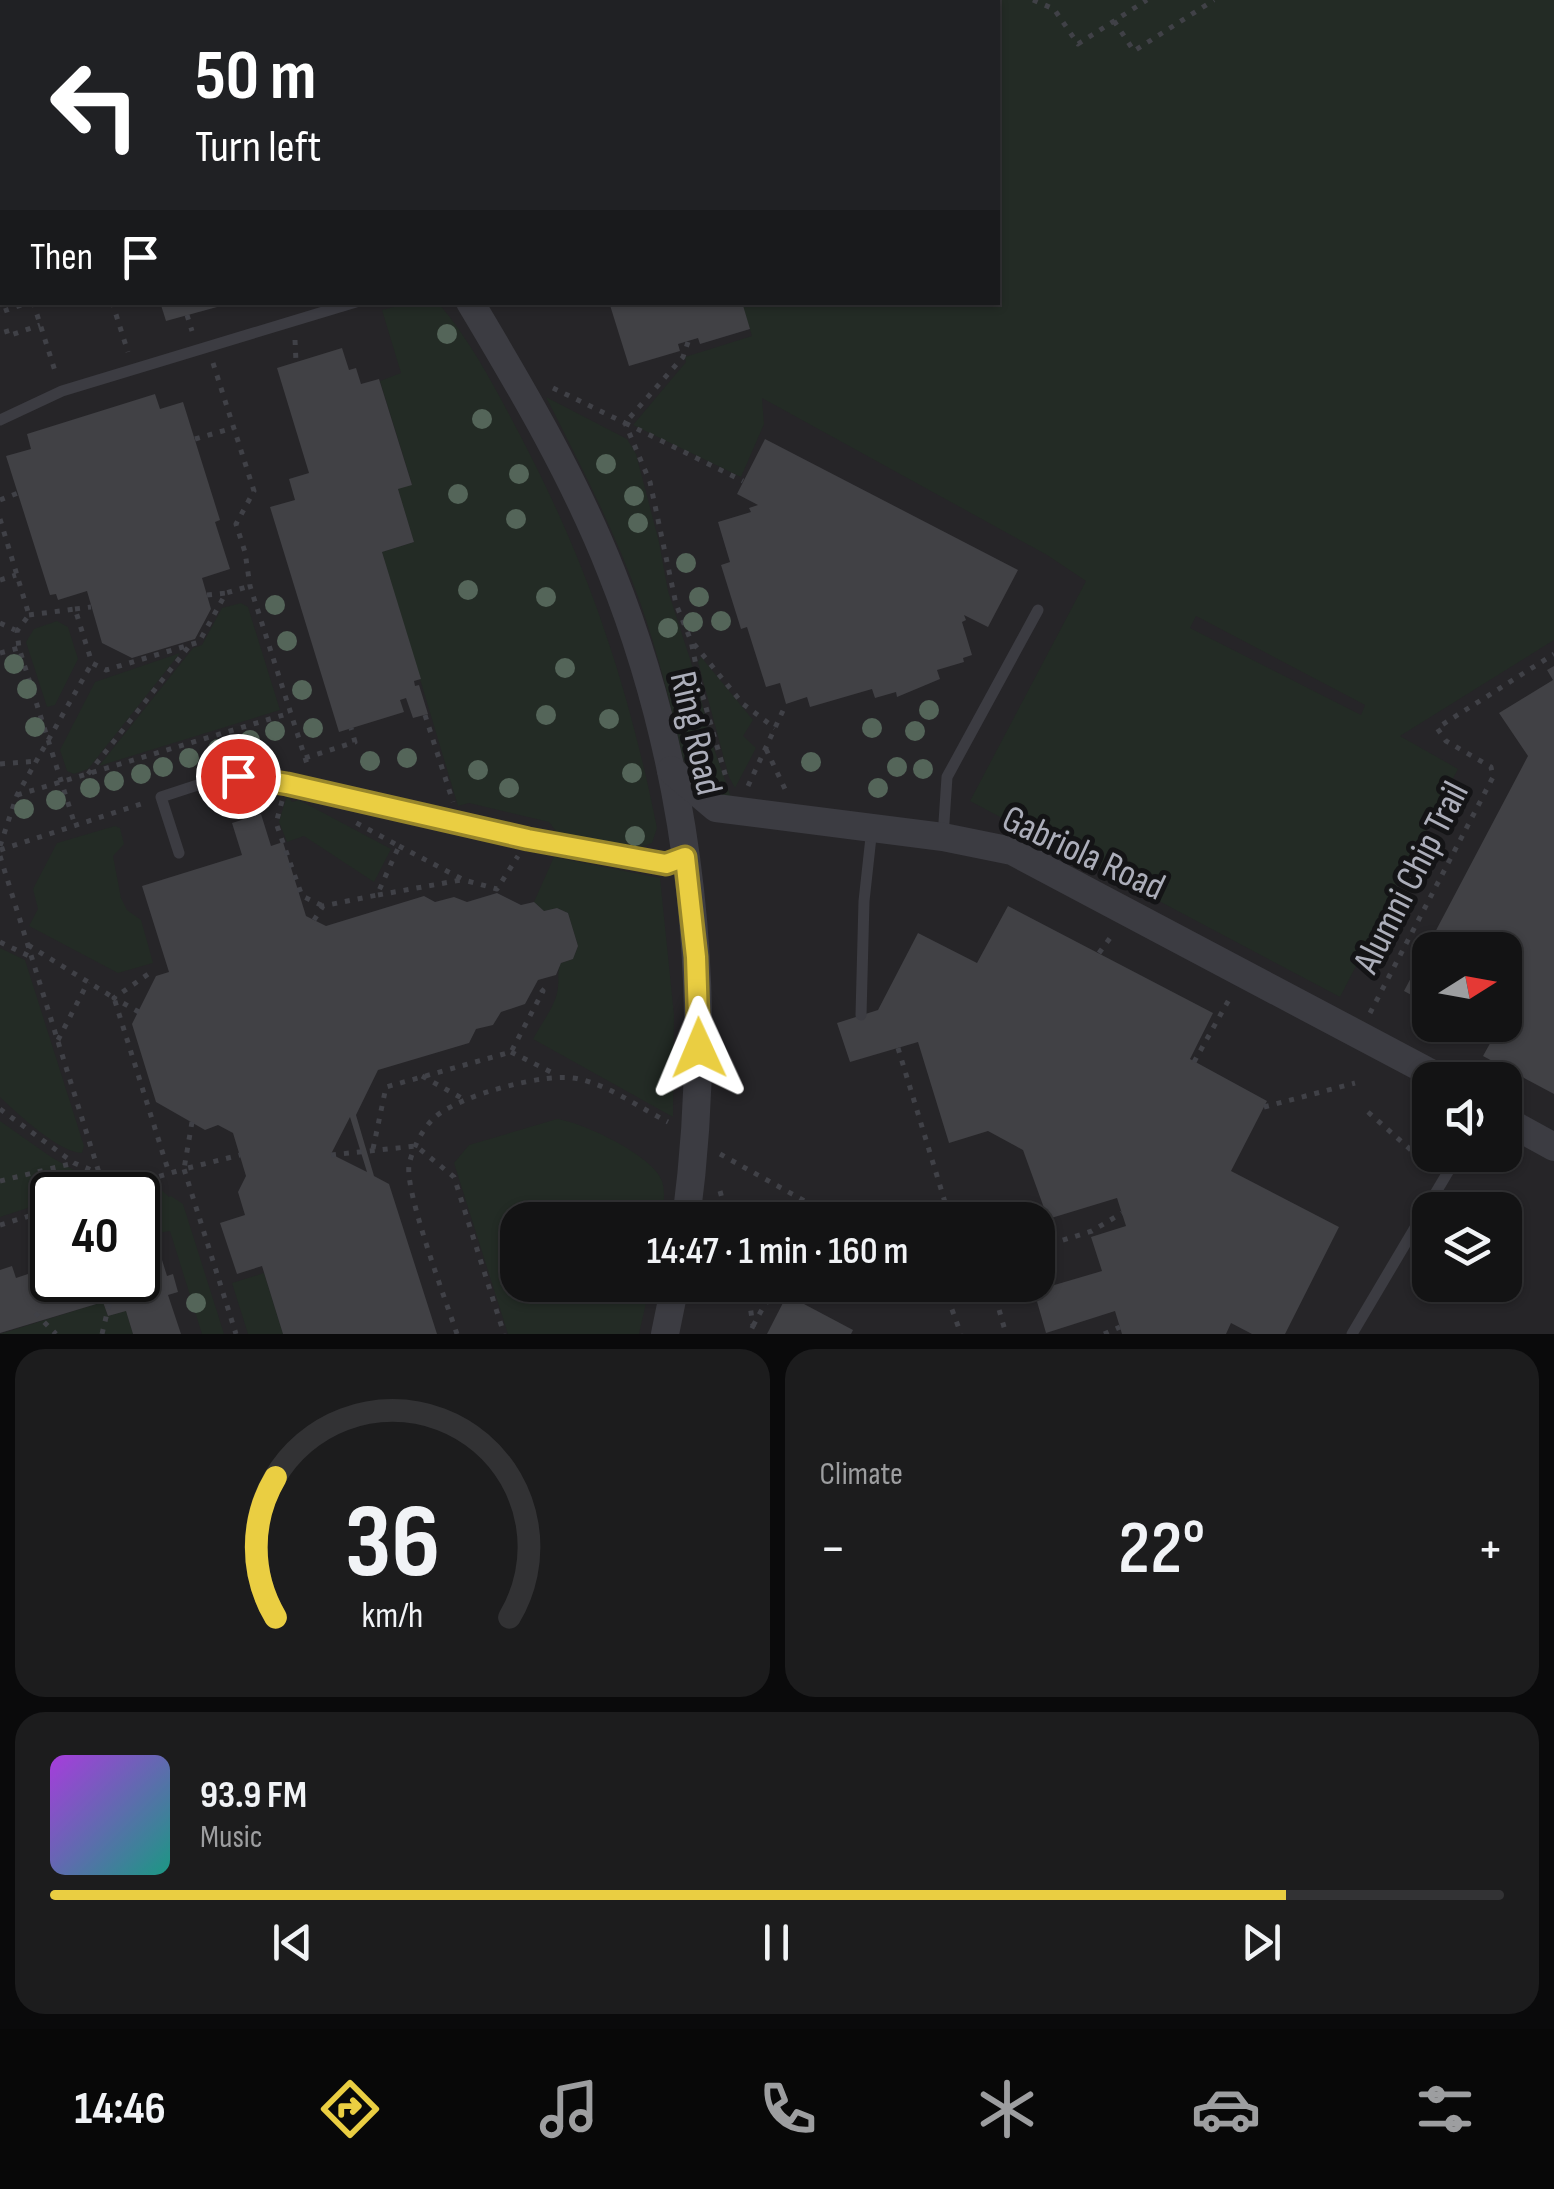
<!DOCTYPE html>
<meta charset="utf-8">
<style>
:root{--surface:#131314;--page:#1c1c1d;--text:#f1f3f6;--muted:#9d9ea0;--line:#323234;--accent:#eace42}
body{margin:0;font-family:"Sofia Sans Condensed",sans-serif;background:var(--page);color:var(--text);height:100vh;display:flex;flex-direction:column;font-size:38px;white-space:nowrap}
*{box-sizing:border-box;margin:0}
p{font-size:32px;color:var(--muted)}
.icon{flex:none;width:55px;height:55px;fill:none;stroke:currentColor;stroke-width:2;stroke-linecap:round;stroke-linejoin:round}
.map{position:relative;height:1334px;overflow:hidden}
.side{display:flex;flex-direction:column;gap:15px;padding:15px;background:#0a0a0b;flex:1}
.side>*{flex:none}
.top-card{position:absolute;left:0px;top:0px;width:1000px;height:305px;box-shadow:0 2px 8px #0004,0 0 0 2px var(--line);background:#202124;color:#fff;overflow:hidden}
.needle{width:65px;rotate:79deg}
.controls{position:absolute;left:1412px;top:932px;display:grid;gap:20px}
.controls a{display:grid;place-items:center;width:110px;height:110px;border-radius:20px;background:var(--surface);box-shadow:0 2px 8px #0004,0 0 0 2px var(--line);font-size:50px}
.speed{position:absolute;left:30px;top:1172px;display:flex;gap:20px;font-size:50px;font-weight:700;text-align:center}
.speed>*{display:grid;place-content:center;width:130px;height:130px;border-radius:50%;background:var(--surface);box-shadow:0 2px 8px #0004,0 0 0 2px var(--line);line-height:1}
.speed .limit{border:5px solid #111;border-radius:15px;background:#fff;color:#111}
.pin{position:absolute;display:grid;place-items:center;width:85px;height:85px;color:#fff;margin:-42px;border:5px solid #fff;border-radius:50%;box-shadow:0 2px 10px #0007}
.me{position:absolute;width:110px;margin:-55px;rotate:359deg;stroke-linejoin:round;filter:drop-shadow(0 0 8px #0008)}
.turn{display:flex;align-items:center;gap:35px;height:210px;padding:0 30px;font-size:45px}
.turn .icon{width:130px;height:130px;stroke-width:2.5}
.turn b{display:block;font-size:70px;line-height:85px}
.then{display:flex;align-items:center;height:95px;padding:0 30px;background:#0003;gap:20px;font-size:38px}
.big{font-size:75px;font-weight:600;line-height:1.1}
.side .tile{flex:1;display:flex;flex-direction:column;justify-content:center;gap:15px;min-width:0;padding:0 35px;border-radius:30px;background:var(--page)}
.side .dial{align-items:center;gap:0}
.dial svg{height:260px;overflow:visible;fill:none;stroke:var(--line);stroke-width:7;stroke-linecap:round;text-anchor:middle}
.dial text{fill:var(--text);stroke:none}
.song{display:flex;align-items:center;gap:30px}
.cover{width:120px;height:120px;border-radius:15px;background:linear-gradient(135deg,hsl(280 70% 55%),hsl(170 70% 35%))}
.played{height:10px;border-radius:5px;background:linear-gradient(90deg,var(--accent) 85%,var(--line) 85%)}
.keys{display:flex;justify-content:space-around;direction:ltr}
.heat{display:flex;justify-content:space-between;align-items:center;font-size:55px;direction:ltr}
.side .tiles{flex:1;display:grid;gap:15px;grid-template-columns:1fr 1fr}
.tile:last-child{grid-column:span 2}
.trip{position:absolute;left:500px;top:1202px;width:555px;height:100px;border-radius:30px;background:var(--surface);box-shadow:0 2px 8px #0004,0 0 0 2px var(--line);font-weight:600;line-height:100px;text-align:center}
.menu{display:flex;height:160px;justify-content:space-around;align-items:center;background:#080808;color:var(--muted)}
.menu .icon{width:70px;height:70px}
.menu .current{color:var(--accent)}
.menu b{font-size:45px;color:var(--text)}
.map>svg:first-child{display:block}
.built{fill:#262528;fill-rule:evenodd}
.green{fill:#232b25;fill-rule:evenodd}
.building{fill:#414145;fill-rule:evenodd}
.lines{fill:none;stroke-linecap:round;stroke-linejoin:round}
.path{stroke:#404147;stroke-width:5;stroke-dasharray:5 8;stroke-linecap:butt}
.service{stroke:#3c3c42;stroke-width:11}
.tertiary{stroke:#3c3c42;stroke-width:28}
.tree{fill:#546559}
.route-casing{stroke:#98862b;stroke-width:25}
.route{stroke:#eace42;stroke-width:18}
.labels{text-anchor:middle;stroke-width:10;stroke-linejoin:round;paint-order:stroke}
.street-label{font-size:38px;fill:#acaeba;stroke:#141416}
</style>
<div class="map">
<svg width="1554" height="1334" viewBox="0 0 1554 1334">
<rect width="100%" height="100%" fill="#19191b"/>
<!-- built -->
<path class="built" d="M0 0H1554V1334H0ZM2 2H998V302H2ZM1430 950H1505V1025H1430ZM1430 1080H1505V1155H1430ZM52 1195H138V1280H52ZM1430 1210H1505V1285H1430ZM518 1220H1038V1285H518Z"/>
<!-- green -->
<g class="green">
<path d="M764 0H1554V640L1400 736 1458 769 1340 997 970 801 1086 581 1047 555 762 398 764 424 741 477 633 425 686 362 685 357 752 336 742 303 998 302V2ZM1196 616 1365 705 1361 715 1190 628Z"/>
<path d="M410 303 439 304C472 342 496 390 519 433 588 564 628 684 657 828L652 843 635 849 559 835 549 822 469 803 458 806 382 552 414 542 398 489 412 484 380 381 401 373 382 310Z"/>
<path d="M546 397 627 439 636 454 659 542 668 591 691 662 707 723 706 736 690 771 683 759C671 706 658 653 640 602 615 531 580 464 546 397Z"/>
<path d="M241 603 248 607 280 710 99 766 193 648 202 645 222 608Z"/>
<path d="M57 621 68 627 78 659 55 705 47 707 26 642 34 629Z"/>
<path d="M180 653 88 769 74 774 67 771 60 750 95 682Z"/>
<path d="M701 657 753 720 743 736 756 748 735 788 729 777 698 662Z"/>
<path d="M712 743 731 797 725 799 693 777Z"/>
<path d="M287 795 292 802 299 800 391 849 374 882 304 836 287 842 279 822Z"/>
<path d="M115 826 120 828 124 844 113 856 121 898 127 910 141 920 153 963 118 973 29 926 38 909 33 889 57 843Z"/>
<path d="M554 857 660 878 674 1015 673 1117 533 1039C541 1024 557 1004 558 987 559 977 557 973 561 963L573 959 578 946 568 913 557 908 544 911 534 902Z"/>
<path d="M0 948 25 960 84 1146 82 1153C58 1152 18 1114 0 1097Z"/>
<path d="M557 1119C582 1122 654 1156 662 1181 666 1193 663 1208 662 1220H518V1285H650L639 1334H508L454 1163 469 1145Z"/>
<path d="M0 1121 51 1157 91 1180 93 1187 69 1195H52V1200L0 1217Z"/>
<path d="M157 1186 169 1197 171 1196 183 1204 224 1334H202L170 1231 138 1236V1195H127Z"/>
<path d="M264 1273 283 1334H248L232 1283Z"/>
<path d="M103 1302 108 1316 126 1311 133 1334H0Z"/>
</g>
<!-- building -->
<g class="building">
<path d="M160 302H228V304L166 321Z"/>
<path d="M609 302H742L750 329 700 344 698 338 678 344 680 351 629 366Z"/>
<path d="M342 348 349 370 356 368 361 384 379 379 412 485 398 489 414 542 382 552 421 679 414 681 415 686 419 685 428 714 413 718 406 698 400 700 404 712 339 732 270 507 295 500 289 479 309 473 277 368Z"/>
<path d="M155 394 160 409 183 402 220 520 215 522 230 569 202 578 211 609 195 639 132 658 102 643 87 591 58 600 56 594 50 595 6 456 31 449 27 434Z"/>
<path d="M765 439 1018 570 988 627 964 615 966 620 962 622 972 655 963 658 964 662 937 670 940 679 897 697 896 692 875 698 872 689 810 707 807 697 786 704 780 683 766 687 747 627 741 629 721 565 730 562 718 522 751 512 749 508 758 505 737 494Z"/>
<path d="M1554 666V1094L1483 1056 1493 1038 1468 1025H1505V950H1430V1005L1404 991 1528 756 1499 713 1553 680 1547 670Z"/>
<path d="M261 814 271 846 283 842 306 916 326 926 424 896 435 902 454 897 467 902 497 893 521 905 534 902 544 911 557 908 568 913 578 946 573 959 561 963 556 975 538 980 525 1004 501 1012 493 1025 476 1029 469 1043 378 1070 356 1115 374 1176 389 1184 437 1334H283L262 1266 237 1274 220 1223 245 1215 238 1192 246 1176 233 1133 218 1125 205 1130 156 1102 132 1024 156 976 169 972 142 886 242 855 232 823ZM350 1117 367 1172 331 1154Z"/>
<path d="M1008 906 1213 1013 1190 1059 1267 1101 1231 1171 1339 1227 1285 1334H1252L1231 1323 1226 1334H1122L1115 1311 1046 1333 1034 1291 1102 1271 1091 1237 1126 1226 1117 1198 1048 1219 1023 1150 988 1131 949 1143 918 1042 850 1062 837 1023 878 1010 918 933 977 963Z"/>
<path d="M153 1231 167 1276 173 1274 178 1292 168 1295 181 1334H133L126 1311 108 1316 103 1302 0 1333V1270L12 1266 16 1278 52 1266V1280H138V1236Z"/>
<path d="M787 1295 853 1330 851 1334H767Z"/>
</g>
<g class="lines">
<!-- path -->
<g class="path">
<path d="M332 0 335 2"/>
<path d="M1033 0 1054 9 1078 44 1147 0"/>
<path d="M87 2 90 0"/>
<path d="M1114 21 1134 51 1214 0"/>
<path d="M0 120 2 121"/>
<path d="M33 302 56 374"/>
<path d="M112 302 128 352"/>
<path d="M4 311 30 302"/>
<path d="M187 315 192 331"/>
<path d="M6 329 8 336 40 325"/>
<path d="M295 340 296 362"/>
<path d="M688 342 683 357 625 423 743 481"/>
<path d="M213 363 254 491 236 524 245 552 250 586 309 770"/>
<path d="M553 388 625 423 650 482 676 604 691 641 701 690 727 781"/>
<path d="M195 439 233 428"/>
<path d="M0 500 18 493"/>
<path d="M0 519 29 615 17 631 19 648 75 825"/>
<path d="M0 580 16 575"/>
<path d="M207 595 226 593"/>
<path d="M75 609 91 607"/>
<path d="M29 615 75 609 92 663 106 670 199 642 226 593 250 586"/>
<path d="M0 623 15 630"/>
<path d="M694 644 743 704 775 728"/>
<path d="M0 653 19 648"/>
<path d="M425 715 453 802"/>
<path d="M766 749 785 789"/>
<path d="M305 758 355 742 351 728"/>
<path d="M0 764 37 761"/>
<path d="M88 774 190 645"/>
<path d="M748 786 786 704"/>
<path d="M17 795 290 713"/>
<path d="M242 797 246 819"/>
<path d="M282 801 276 823 302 896 323 906"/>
<path d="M0 846 17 795 92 663"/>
<path d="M399 846 464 880 497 889 518 856"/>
<path d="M0 850 144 803"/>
<path d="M0 856 106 1195"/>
<path d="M378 895 461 880"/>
<path d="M314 920 323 906 377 895 399 846 353 821"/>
<path d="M0 942 31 957"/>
<path d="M28 945 114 998 169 1173"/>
<path d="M1099 953 1113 934"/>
<path d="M139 1012 114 998 154 970"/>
<path d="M1370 1013 1493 777 1491 767 1446 741 1437 728 1554 654"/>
<path d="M58 1040 88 982"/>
<path d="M898 1048 948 1212 964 1220"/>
<path d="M511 1052 557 1075"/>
<path d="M1194 1062 1231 996"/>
<path d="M422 1076 467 1101"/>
<path d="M1264 1107 1355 1083"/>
<path d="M0 1109 74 1163 99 1173"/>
<path d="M1368 1112 1429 1166"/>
<path d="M192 1122 184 1169 240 1155"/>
<path d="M373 1149 386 1087 511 1052 543 991 535 984"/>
<path d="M720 1154 839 1220"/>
<path d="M331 1155 416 1146 454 1177 504 1334"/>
<path d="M0 1181 74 1163"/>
<path d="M720 1191 728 1220"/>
<path d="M97 1195 184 1169 236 1334"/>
<path d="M924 1220 948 1212"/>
<path d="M0 1225 52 1209"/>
<path d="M1038 1248 1092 1231 1122 1213"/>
<path d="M747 1285 753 1326 749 1334"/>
<path d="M943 1285 961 1334"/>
<path d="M992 1285 1006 1334"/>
<path d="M1022 1285 1025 1293 1034 1291"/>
<path d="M35 1313 56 1334"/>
<path d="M753 1326C770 1294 772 1289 809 1285"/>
<path d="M102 1334 113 1288"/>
<path d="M457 1334C446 1301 405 1193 409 1165 412 1150 422 1129 434 1118 457 1096 547 1071 579 1079 610 1086 640 1108 668 1122"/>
<path d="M1104 1334 1120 1327"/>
</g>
<!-- service -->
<g class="service">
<path d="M751 0 753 2"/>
<path d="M507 2 509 0"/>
<path d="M0 420 62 391 356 302"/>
<path d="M943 837 947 777 1038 610"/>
<path d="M179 853 161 797 222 777 257 778 528 839 666 864 685 857"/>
<path d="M861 1015 864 901 872 828"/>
<path d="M1352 1334 1458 1155"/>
</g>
<!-- tertiary -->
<g class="tertiary">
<path d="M171 0 174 2"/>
<path d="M470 302C522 389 574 477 611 571 693 776 715 1003 686 1220"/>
<path d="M671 770 716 808 943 837 1012 851 1444 1080"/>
<path d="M1505 1120 1554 1147"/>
<path d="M665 1334 675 1285"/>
</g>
</g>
<!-- trees -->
<g class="tree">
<circle cx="447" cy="334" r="10"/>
<circle cx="482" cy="419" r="10"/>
<circle cx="606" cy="464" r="10"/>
<circle cx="519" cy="474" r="10"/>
<circle cx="458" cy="494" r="10"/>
<circle cx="634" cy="496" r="10"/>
<circle cx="516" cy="519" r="10"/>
<circle cx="638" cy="523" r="10"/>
<circle cx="686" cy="563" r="10"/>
<circle cx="468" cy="590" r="10"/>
<circle cx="546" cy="597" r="10"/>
<circle cx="699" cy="597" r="10"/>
<circle cx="275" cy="605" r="10"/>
<circle cx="721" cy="621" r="10"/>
<circle cx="693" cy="622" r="10"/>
<circle cx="668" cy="628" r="10"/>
<circle cx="287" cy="641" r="10"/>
<circle cx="14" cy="664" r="10"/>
<circle cx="565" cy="668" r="10"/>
<circle cx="27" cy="689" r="10"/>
<circle cx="302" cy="690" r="10"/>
<circle cx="929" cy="710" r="10"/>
<circle cx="546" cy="715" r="10"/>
<circle cx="609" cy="719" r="10"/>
<circle cx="35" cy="727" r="10"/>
<circle cx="313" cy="728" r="10"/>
<circle cx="872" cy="728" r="10"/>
<circle cx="275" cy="731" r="10"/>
<circle cx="915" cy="731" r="10"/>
<circle cx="250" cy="740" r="10"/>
<circle cx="218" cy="749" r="10"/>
<circle cx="189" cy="758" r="10"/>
<circle cx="407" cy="758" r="10"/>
<circle cx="370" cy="761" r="10"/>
<circle cx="811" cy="762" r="10"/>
<circle cx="163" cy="767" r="10"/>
<circle cx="897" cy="767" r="10"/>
<circle cx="923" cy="769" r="10"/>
<circle cx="478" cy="770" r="10"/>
<circle cx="632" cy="773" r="10"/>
<circle cx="141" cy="774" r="10"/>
<circle cx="114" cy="781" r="10"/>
<circle cx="90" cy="788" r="10"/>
<circle cx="509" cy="788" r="10"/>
<circle cx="878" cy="788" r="10"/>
<circle cx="56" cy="800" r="10"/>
<circle cx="24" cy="809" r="10"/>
<circle cx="635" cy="836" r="10"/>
<circle cx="196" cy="1303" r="10"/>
</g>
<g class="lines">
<!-- route casing -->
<g class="route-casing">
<path id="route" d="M238 776 287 784 528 839 666 864 685 857 696 957 699 1048"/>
</g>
<!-- route -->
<use href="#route" class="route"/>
</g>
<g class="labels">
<!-- street labels -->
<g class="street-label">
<text transform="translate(697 733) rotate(77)" y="13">Ring Road</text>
<text transform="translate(1084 852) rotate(25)" y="13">Gabriola Road</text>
<text transform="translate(1410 877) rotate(-63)" y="13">Alumni Chip Trail</text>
</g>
</g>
</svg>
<div class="controls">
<a><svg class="needle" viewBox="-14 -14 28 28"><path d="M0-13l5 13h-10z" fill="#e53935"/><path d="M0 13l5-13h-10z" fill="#9d9ea0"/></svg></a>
<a><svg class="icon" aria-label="sound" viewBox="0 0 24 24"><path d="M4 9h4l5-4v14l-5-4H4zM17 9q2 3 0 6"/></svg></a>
<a><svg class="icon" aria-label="layers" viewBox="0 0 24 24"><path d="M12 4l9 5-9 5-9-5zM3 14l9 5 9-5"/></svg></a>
</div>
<div class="speed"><div class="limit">40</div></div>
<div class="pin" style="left:238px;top:776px;background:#d93025"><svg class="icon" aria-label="arrive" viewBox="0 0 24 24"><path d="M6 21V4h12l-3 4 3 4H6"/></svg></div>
<svg class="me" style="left:699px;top:1048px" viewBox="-20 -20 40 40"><path d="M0-17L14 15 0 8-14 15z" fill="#eace42" stroke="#fff" stroke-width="4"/></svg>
<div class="trip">14:47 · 1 min · 160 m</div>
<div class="top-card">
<div class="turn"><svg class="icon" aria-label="left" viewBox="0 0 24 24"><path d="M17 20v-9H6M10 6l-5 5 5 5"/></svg><div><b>50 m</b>Turn left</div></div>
<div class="then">Then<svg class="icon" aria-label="arrive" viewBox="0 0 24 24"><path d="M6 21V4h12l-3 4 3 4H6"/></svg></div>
</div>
</div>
<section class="side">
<div class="tiles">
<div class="tile dial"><svg viewBox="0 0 100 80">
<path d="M14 69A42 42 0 1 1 86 69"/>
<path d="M14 69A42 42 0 0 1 14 26" stroke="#eace42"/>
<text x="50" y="56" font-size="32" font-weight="700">36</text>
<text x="50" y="72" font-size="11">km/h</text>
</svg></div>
<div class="tile"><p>Climate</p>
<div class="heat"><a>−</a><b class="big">22°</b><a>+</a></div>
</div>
<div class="tile">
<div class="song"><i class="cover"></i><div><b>93.9 FM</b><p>Music</p></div></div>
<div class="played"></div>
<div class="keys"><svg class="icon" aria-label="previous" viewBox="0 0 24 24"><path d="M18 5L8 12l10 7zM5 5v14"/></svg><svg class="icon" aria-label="pause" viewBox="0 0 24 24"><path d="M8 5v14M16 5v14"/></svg><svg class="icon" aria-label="next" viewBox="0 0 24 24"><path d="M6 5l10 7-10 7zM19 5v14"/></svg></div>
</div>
</div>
</section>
<nav class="menu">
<b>14:46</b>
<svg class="icon current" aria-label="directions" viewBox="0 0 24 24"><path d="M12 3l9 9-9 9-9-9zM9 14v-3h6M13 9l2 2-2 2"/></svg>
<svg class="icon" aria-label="music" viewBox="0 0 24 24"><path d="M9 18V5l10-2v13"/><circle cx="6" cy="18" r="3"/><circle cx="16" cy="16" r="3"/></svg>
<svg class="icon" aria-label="phone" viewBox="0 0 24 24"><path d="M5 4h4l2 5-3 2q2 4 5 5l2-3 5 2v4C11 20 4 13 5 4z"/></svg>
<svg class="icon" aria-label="climate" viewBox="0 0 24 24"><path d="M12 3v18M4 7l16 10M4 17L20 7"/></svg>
<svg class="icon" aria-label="car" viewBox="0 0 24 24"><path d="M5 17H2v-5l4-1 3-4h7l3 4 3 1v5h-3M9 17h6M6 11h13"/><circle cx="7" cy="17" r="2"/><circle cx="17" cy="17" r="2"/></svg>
<svg class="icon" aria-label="filters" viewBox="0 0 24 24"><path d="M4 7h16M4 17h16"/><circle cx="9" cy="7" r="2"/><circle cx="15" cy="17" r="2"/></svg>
</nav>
